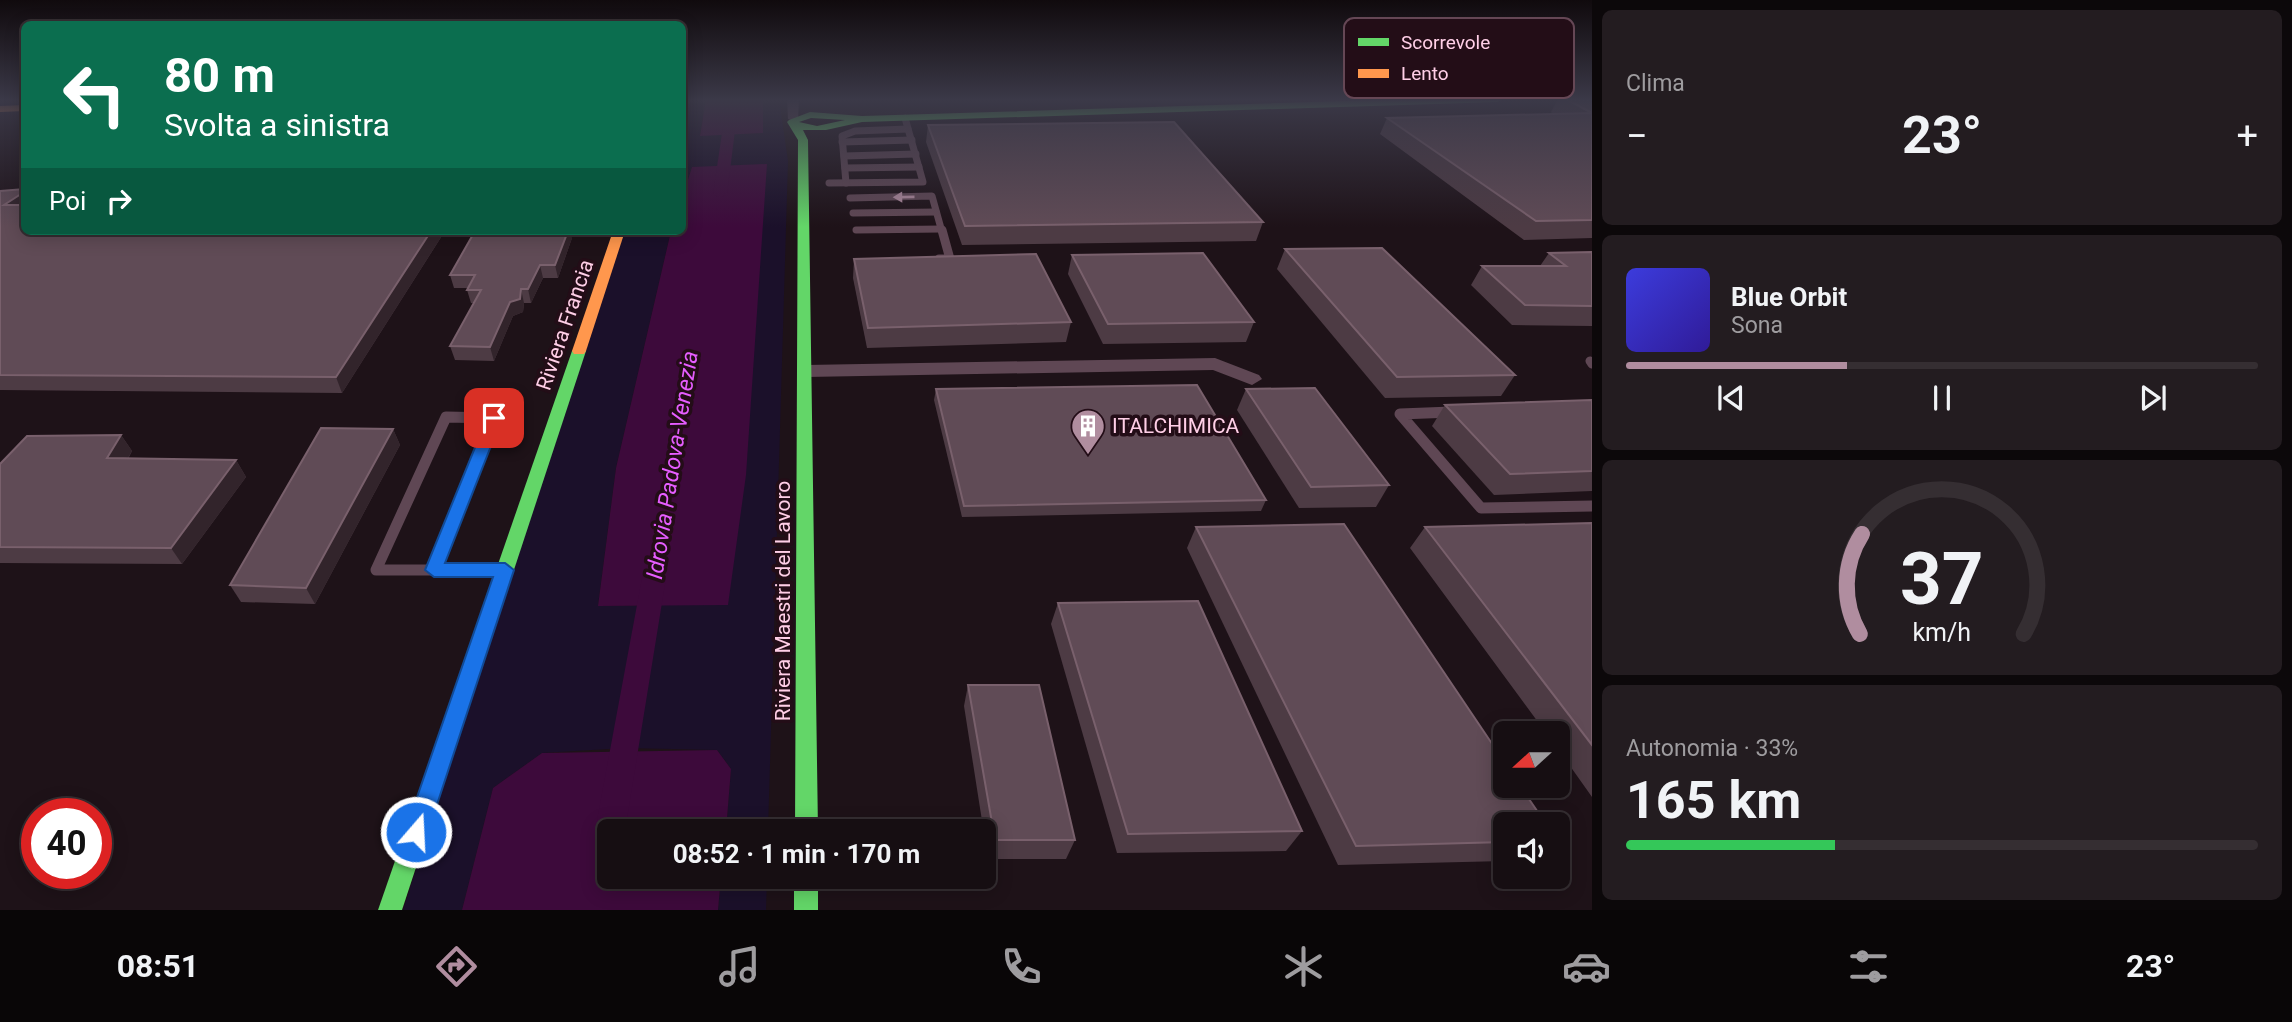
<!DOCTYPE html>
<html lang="it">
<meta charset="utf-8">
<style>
:root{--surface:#160e12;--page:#231c20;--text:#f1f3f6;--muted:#9e9c9f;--line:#352e32;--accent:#b08d9f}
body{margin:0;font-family:Roboto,sans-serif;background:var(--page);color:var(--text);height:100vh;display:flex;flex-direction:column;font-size:26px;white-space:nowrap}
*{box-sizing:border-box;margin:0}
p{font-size:23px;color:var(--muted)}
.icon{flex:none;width:38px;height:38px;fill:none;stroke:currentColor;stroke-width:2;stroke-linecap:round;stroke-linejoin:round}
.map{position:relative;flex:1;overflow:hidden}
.drawer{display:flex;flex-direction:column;gap:10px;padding:10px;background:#0c080a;width:700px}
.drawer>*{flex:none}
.guide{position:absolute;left:21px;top:21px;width:665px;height:214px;border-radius:10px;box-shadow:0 4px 18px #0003,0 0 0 2px var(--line);background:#0b6e4f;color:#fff;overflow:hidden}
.needle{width:46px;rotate:249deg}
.tools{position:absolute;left:1493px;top:721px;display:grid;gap:14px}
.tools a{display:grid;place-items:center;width:77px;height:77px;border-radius:10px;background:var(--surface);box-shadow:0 4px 18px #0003,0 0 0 2px var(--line);font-size:35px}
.speed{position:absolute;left:21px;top:798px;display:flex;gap:14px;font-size:35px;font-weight:700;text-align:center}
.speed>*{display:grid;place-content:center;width:91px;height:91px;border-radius:50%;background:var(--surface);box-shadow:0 4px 18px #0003,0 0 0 2px var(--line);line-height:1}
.speed .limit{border:10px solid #d22;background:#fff;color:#111}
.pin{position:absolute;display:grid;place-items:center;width:60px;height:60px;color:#fff;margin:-30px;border-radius:14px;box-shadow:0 4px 10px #0006}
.me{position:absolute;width:77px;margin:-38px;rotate:19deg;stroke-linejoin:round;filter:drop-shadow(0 0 5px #0008)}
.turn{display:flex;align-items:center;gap:24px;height:147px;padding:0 28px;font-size:32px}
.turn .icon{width:91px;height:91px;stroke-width:2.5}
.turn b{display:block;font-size:49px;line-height:60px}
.then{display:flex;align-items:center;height:66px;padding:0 28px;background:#0003;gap:14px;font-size:26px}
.big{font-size:52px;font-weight:700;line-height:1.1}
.drawer .card{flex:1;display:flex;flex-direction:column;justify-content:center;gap:10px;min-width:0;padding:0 24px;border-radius:10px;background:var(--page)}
.drawer .dial{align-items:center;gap:0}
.dial svg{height:182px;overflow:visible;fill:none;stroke:var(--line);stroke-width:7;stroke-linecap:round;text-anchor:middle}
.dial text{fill:var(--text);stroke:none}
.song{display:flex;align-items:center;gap:21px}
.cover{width:84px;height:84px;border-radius:10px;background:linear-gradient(135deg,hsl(240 70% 55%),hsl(250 70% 35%))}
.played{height:7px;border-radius:4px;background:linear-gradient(90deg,var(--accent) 35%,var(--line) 35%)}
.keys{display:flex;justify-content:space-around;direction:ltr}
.heat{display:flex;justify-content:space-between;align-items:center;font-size:38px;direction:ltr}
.charge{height:10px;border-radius:5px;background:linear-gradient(90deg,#34c759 33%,var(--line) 0)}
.trip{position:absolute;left:597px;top:819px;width:399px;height:70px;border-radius:10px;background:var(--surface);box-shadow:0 4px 18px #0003,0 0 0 2px var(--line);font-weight:700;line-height:70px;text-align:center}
.tabs{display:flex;height:112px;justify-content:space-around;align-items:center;background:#090607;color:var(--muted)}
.tabs .icon{width:49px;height:49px}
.tabs .on{color:var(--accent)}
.tabs b{font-size:32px;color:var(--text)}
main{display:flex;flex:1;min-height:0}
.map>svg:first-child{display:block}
.green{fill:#1b102a}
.water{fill:#3d0a3b}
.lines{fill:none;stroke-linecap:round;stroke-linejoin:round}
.canal{fill:#3d0a3b;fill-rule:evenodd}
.lane-far2{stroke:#5f4754;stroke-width:7}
.lane-far1{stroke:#5f4754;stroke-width:9}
.lane{stroke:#5f4754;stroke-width:11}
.street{fill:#5f4754;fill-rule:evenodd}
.fast{fill:#63d668;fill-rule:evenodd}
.slow{fill:#ff974d;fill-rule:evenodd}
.wall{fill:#4d3b44}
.shaded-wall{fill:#32242b}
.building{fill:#604b56;stroke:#79606c;stroke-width:2}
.oneway{fill:#af8b9e}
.route{fill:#1a73e8;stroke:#114b97;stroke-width:2}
.labels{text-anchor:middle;stroke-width:7;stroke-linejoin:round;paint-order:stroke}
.street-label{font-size:21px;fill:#ffcfe7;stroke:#230d17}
.poi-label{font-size:21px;fill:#ffcfe7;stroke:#230d17;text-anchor:start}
.water-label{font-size:23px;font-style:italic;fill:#e65dff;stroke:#230d17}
.key{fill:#230d17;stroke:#654755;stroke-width:2}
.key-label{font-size:19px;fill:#ffcfe7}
</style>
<main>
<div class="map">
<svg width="1592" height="910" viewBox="0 0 1592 910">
<rect width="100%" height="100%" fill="#1e1218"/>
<!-- green -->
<g class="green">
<path d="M683 99H706L700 135 763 133V99H779L788 161 768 831H726L731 769 717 750 625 748 542 753 493 788 462 910H403L619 231H671L616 468 598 606 728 604 692 167 683 195Z"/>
<path d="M721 877H767L766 910H718Z"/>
</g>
<!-- water -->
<g class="water">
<path d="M706 99H763V133L700 136Z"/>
<path d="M767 164 746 475 728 605 598 606 616 468 671 231H682L683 195 692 167Z"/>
<path d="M717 750 731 769 726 831H609V877H721L718 910H462L493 788 542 753Z"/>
</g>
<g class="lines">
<!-- canal -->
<g class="canal">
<path d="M727 99H739L727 194 720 198 713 194Z"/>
<path d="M654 569 663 571 666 578 625 831H609V846L599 842 595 831 642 578 645 571Z"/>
</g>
<!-- lane-far2 -->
<g class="lane-far2">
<path d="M842 142 912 140"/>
<path d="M844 156 916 154"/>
<path d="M845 168 919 167"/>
<path d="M829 183 923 182 905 118"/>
<path d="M846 183 842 136 855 131 908 129"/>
<path d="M850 198 932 196 942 232"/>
<path d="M853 213 936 212"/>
<path d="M856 230 941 229"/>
</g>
<!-- lane-far1 -->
<g class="lane-far1">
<path d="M939 259H950L942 230"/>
<path d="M1590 361 1592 364"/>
</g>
<!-- lane -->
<g class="lane">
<path d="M1452 412 1400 414 1481 508 1592 506"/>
<path d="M446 417 494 418 434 570H376Z"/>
<path d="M434 570H502"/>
</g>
<!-- street -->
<g class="street">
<path d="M787 99H799L798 122 788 119Z"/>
<path d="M1215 358 1259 375 1262 379 1252 385 1213 370 806 377 797 371 806 365Z"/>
</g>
<!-- fast -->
<g class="fast">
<path d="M1408 99H1502L1498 102 862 122 826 130H803L808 140 818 831H795L798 140 787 122 789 120 810 112 862 116ZM811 118 845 120 817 126 799 122Z"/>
<path d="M579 347 586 351 402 910H378L572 351Z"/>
<rect x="794" y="877" width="24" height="33"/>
</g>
<!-- slow -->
<g class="slow">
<path d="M24 105V111L0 112V106Z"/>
<path d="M613 231H625L586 351 584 354H574L572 351Z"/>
</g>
</g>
<!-- wall -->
<g class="wall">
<path d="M1558 99H1592V238L1524 240 1380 134 1387 118 1553 114 1551 112Z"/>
<path d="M928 125 1263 222 1256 241 962 245 926 142Z"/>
<path d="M0 191 24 231H445L342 393 0 390Z"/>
<path d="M572 238 558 278H543L531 303H524L523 312 513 316 494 361 455 360 450 346 474 303H471L467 290 468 288H454L450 275Z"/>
<path d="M1285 249 1515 375 1501 396 1385 398 1277 269Z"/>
<path d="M1592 252V326L1512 325 1471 285 1482 266H1540L1549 253Z"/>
<path d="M1072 255 1254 322 1246 342 1103 344 1068 274Z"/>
<path d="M854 259 1071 322 1066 342 867 348 853 278Z"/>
<path d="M936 389 1266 500 1261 511 962 517 934 400Z"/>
<path d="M1246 389 1389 485 1376 507 1299 508 1237 410Z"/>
<path d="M1592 400V491L1494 495 1432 426 1445 405Z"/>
<path d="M393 429 400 445 315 604 241 602 230 585Z"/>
<path d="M121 435 132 451 128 459 236 460 246 477 182 564 0 563V464Z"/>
<path d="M1592 523V797L1558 749V733H1546L1410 548 1425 527Z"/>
<path d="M1196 527 1505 824V861L1338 865 1187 548Z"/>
<path d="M1058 603 1302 831 1286 851 1117 853 1051 624Z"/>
<path d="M968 685 1075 840 1066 859H988L964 706Z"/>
</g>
<!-- shaded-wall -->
<g class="shaded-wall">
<path d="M24 192V212L4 205Z"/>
<path d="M431 231H445L342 393 336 377Z"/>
<path d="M568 231H571L572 238 558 278 555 265Z"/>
<path d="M540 265 543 278 531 303 528 289Z"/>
<path d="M521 289 524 303 523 312 513 316 494 361 490 347 510 302Z"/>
<path d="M393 429 400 445 315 604 306 588Z"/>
<path d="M121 435 132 451 118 475 107 458Z"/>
<path d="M236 460 246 477 182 564 171 548Z"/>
</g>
<!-- building -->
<g class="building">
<path d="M1566 99H1592V113Z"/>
<path d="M1592 113V220L1536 221 1387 118Z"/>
<path d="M1174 122 1263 222 965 226 928 125Z"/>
<path d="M24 189V192L4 205H24V231H431L336 377 0 375V191Z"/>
<path d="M475 231H568L555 265H540L528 289H521L520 299 510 302 490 347 450 346 481 290H467L475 275H450Z"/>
<path d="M1382 248 1515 375 1397 377 1285 249Z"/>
<path d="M1592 252V306L1525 305 1482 266H1566L1549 253Z"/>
<path d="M1203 253 1254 322 1108 324 1072 255Z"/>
<path d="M1036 254 1071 322 868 328 854 259Z"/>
<path d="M1197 385 1266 500 964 506 936 389Z"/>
<path d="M1315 388 1389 485 1311 487 1246 389Z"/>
<path d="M1592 400V471L1510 474 1445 405Z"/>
<path d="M321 428 393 429 306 588 230 585Z"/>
<path d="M121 435 107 458 236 460 171 548 0 547V464L27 436Z"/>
<path d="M1592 523V745L1425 527Z"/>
<path d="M1344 524 1505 763V786H1520L1546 824H1505V842L1356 846 1196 527Z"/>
<path d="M1198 601 1302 831 1128 834 1058 603Z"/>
<path d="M968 685H1039L1075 840H995Z"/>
</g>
<!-- one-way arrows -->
<defs><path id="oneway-solid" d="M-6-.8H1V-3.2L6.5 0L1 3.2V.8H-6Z" transform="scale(1.75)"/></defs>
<use class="oneway" href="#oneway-solid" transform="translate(904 197) rotate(179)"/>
<!-- sky -->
<linearGradient id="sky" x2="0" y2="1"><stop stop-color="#100a0d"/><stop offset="0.44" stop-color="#3b3948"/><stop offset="1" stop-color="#3b3948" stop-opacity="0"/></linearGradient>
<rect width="1592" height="227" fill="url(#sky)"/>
<!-- route -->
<path class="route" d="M494 413 502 418 445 563H505L514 570 428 832 425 840 416 843 408 840 405 832 493 577H434L425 570 487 418Z"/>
<!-- icons -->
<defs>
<g id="building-pin" transform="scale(1.75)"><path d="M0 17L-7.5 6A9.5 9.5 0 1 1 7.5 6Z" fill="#b08d9f" stroke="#230d17"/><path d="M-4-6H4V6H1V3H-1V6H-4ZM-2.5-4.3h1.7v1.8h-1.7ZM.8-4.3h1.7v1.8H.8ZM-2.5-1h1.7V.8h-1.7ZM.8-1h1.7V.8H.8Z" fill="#fff"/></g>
</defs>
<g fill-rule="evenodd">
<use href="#building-pin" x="1088" y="426"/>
</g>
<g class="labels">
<!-- street labels -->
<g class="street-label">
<text transform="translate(565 325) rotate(-71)" y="7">Riviera Francia</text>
<text transform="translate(783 601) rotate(-90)" y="7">Riviera Maestri del Lavoro</text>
</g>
<!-- poi labels -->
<g class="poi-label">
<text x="1112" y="433">ITALCHIMICA</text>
</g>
<!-- water labels -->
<g class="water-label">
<text transform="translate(672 465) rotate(-81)" y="8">Idrovia Padova-Venezia</text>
</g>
</g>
<!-- legend -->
<rect x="1344" y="18" width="230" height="80" rx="10" class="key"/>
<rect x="1358" y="38" width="31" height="8" fill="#63d668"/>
<rect x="1358" y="69" width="31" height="9" fill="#ff974d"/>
<g class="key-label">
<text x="1401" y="49">Scorrevole</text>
<text x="1401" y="80">Lento</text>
</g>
</svg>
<div class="tools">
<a><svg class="needle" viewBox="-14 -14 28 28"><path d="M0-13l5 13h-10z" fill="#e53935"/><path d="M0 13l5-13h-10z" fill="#9e9c9f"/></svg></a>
<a><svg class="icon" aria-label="sound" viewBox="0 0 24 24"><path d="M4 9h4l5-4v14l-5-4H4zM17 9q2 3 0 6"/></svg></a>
</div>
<div class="speed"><div class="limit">40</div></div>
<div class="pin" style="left:494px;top:418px;background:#d93025"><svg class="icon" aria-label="arrive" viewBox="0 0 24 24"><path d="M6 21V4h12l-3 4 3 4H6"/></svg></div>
<svg class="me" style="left:416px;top:832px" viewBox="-20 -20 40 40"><circle r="17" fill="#1a73e8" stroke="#fff" stroke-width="3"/><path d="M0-11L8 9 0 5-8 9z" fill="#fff"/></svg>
<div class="trip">08:52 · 1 min · 170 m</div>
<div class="guide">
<div class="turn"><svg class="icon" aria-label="left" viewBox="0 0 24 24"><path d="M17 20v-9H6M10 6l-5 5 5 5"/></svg><div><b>80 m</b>Svolta a sinistra</div></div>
<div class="then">Poi<svg class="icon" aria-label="right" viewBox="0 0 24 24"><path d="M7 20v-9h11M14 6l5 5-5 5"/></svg></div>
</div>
</div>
<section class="drawer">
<div class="card"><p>Clima</p>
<div class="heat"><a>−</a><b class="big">23°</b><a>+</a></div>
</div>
<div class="card">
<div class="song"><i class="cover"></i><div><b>Blue Orbit</b><p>Sona</p></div></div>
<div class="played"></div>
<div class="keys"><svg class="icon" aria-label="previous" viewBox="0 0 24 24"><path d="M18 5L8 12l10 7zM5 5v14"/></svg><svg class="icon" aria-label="pause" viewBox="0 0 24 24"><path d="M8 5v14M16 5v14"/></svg><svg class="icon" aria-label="next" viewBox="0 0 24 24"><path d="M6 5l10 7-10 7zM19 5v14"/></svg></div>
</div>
<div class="card dial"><svg viewBox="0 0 100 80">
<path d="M14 69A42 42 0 1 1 86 69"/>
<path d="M14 69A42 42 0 0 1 15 25" stroke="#b08d9f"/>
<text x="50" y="56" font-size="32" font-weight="700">37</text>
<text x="50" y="72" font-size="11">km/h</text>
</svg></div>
<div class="card"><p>Autonomia · 33%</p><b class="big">165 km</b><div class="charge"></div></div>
</section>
</main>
<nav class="tabs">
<b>08:51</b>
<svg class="icon on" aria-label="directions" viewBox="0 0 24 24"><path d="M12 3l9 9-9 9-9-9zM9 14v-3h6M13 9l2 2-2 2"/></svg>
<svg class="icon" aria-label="music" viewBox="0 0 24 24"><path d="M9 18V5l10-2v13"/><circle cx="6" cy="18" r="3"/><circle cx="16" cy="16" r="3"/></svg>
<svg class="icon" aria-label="phone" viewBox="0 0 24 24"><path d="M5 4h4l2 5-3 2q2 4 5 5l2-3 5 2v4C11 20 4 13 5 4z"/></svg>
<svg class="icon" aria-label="climate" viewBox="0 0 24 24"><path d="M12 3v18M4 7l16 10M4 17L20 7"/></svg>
<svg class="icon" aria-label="car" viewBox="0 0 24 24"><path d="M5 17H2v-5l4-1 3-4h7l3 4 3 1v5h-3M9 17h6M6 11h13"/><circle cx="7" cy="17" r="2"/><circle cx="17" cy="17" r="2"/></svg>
<svg class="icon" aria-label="filters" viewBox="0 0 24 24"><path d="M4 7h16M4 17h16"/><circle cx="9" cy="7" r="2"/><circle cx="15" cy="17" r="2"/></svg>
<b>23°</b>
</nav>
